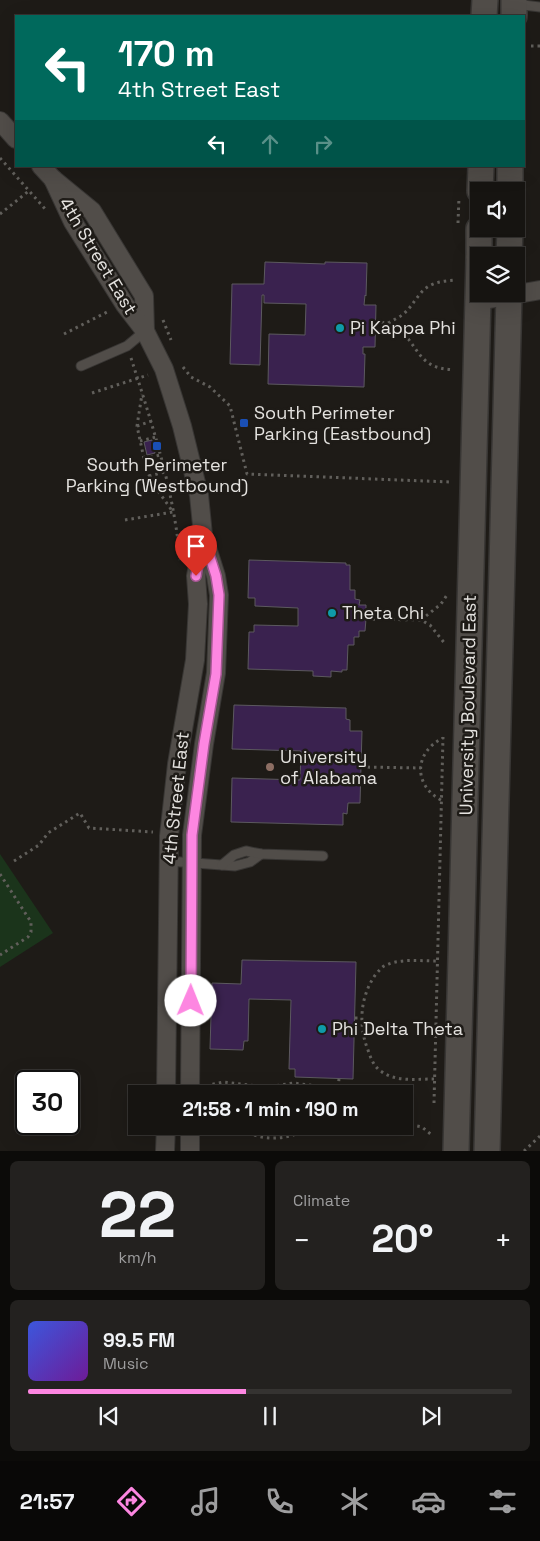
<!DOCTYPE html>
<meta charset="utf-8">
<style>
:root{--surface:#161411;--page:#23211f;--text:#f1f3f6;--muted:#9e9e9f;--line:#353331;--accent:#fd86e1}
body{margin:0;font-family:"Space Grotesk",sans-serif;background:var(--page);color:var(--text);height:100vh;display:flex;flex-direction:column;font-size:19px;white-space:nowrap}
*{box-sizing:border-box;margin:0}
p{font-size:16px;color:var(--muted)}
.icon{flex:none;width:28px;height:28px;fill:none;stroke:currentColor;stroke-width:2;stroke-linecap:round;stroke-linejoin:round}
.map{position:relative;height:1151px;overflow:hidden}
.side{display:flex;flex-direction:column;gap:10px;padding:10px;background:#0c0b09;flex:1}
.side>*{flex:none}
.banner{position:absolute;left:15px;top:15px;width:510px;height:152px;border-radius:0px;box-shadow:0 5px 20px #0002,0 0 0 1px var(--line);background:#00695c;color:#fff;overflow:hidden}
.tools{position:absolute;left:470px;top:182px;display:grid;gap:10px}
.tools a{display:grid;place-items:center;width:55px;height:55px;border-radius:0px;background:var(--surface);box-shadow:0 5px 20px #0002,0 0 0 1px var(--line);font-size:25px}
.speed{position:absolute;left:15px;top:1070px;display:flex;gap:10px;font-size:25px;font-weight:700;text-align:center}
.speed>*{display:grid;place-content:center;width:65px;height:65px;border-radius:50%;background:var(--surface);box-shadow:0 5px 20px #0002,0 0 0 1px var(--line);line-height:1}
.speed .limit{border:2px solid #111;border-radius:8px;background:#fff;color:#111}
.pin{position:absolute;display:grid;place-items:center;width:42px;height:42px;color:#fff;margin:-51px -21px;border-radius:50% 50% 50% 0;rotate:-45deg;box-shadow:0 0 5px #0007}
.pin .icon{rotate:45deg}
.me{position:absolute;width:55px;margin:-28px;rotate:1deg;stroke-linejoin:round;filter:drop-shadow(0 0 4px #0008)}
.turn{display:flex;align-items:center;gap:18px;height:105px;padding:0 20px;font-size:22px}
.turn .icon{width:65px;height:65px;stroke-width:2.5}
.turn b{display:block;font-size:35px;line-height:42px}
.lanes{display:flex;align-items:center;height:48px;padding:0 20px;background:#0003;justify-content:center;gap:25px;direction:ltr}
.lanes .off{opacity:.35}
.big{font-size:38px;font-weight:800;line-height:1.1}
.side .tile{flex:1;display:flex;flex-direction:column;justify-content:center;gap:8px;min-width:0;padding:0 18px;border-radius:8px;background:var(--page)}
.side .dial{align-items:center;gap:0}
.dial b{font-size:65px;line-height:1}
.song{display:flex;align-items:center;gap:15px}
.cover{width:60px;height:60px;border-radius:8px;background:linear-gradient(135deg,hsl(230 70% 55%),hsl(280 70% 35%))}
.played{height:5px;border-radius:2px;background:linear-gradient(90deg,var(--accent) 45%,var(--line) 45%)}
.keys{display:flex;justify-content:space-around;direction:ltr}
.heat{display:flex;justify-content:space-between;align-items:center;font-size:28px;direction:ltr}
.side .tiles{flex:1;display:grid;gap:10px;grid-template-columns:1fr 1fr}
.tile:last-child{grid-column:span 2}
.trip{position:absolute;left:128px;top:1085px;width:285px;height:50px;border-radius:0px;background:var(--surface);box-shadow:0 5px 20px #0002,0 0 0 1px var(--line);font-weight:800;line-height:50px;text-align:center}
.dock{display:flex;height:80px;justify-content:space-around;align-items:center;background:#090807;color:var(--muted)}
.dock .icon{width:35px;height:35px}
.dock .selected{color:var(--accent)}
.dock b{font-size:22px;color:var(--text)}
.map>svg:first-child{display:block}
.green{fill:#1b341b}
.building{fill:#3a224f;stroke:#5c595f}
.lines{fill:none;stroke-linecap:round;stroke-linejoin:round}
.lane-casing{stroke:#383634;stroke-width:11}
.street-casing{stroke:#383634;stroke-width:20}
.secondary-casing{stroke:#383634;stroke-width:28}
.path{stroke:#615f5b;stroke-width:3;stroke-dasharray:2.5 4;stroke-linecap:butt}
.lane{stroke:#514d49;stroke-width:9}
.street{stroke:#514d49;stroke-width:18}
.secondary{stroke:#514d49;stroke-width:25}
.route-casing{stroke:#a45792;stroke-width:12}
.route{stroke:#fd86e1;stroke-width:9}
.culture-dot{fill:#0f9aa8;stroke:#1e1b17;stroke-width:2}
.transit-dot{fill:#1a4fb4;stroke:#1e1b17;stroke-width:2}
.education-dot{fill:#8d6e63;stroke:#1e1b17;stroke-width:2}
.labels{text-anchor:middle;stroke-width:5;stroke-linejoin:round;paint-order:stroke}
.street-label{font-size:18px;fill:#e4e2df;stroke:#1e1b17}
.poi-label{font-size:18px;fill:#e4e2df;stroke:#1e1b17;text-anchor:start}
</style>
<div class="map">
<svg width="540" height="1151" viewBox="0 0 540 1151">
<rect width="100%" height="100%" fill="#1e1b17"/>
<!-- green -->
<path class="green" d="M0 854 53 933 0 967Z"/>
<!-- building -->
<g class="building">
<path d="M265 262 325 264V262L367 263 366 296 365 295 364 305H376L375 347H363V354H365L364 387 268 384 269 334 305 335 306 304 264 303V295H262L260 365 230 364 232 284H264Z"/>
<path d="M152 440 155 453 147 455 144 442Z"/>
<path d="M249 560 346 563V565H350V590H355V599L360 600 359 605H366V619L365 631H359V637H354V645H348L347 670H342V672L331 671V677L313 676V671L248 669 249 632H254V625L298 626V608L255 606V598H248Z"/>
<path d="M234 705 346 708V719L350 720V731H362L360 803H348L347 814 343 813V825L231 822 232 778 300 780 301 751 232 749Z"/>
<path d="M242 960 356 962 353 1079 295 1077V1069H289L291 1000 249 999 248 1041H244L243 1050 210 1049 212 983 241 984Z"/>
</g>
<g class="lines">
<!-- lane casing -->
<g class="lane-casing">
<g id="lane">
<path d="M515 4 540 7"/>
<path d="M81 366 127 346 145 331"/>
<path d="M168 861 235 866 250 862 261 854"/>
<path d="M222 865 234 855 246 851 261 854 323 856"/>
</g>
</g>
<!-- street casing -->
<g class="street-casing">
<g id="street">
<path d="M0 121 16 139"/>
<path d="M41 166 53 179 92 211 144 296 145 331"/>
<path d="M53 179 73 222 125 305 145 331 164 369 182 426 199 495 203 535 216 576 219 595 216 673 204 744 192 835 190 1094"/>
<path d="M478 301 540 290"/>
<path d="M166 1094 169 836 177 764 195 660 198 604 196 576 203 537"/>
<path d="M165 1151 166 1126"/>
<path d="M190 1151V1126"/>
</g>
</g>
<!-- secondary casing -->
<g class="secondary-casing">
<g id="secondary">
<path d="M484 16 485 0"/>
<path d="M514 16V0"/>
<path d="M480 191 481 166"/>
<path d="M510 191V166"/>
<path d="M479 256V229"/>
<path d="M509 256 510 229"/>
<path d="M456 1151 479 258"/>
<path d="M487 1151 509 294"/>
</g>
</g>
<!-- path -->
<g class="path">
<path d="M531 46H540"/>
<path d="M0 158 46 210"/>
<path d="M0 214 30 190"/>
<path d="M458 223 459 197"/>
<path d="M163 320 171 340"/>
<path d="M375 323C379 323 384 322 387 323 407 328 413 351 427 362 435 368 444 369 454 370"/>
<path d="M388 323C393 320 398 318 402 315 410 309 414 301 420 294 429 282 443 281 456 280"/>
<path d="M64 334 109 311"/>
<path d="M131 358C152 424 174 490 180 560"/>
<path d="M183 367 191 377 210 387 230 406 247 474 450 482"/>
<path d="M92 393 148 375"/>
<path d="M137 426 152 421"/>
<path d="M140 441 156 437"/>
<path d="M144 459 160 455"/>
<path d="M149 476 165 472"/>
<path d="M125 520 173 512 153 484 146 468 137 426 142 394"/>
<path d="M366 619 421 620 430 625 446 645"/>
<path d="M421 620 441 604 447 595"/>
<path d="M361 767 421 768"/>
<path d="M441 800C413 785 414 752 443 738"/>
<path d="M14 861 39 845 48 833 80 813 89 828 153 832"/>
<path d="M0 874 31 922V932L28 937 0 955"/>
<path d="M355 1018H361"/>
<path d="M434 1079C418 1079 396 1082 382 1072 374 1067 371 1059 368 1050 358 1025 360 996 376 974 379 971 381 968 384 966 400 958 419 961 437 961"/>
<path d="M212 1094 209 1085 224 1082 267 1087 293 1083 310 1085 345 1094"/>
<path d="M337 1094 339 1079"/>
<path d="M434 1103 443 737"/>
<path d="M237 1126C261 1144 290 1140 315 1126"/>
<path d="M373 1126 385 1130 395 1129 413 1125 422 1127 433 1136"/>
<path d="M524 1151 540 1136"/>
</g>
<!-- lane -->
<use href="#lane" class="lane"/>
<!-- street -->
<use href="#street" class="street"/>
<!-- secondary -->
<use href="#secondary" class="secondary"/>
</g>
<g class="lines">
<!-- route casing -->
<g class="route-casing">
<path id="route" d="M191 1001 192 835 204 744 216 674 219 595 216 576 203 535 196 576"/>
</g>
<!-- route -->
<use href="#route" class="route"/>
</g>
<!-- markers -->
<g class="culture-dot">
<circle cx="340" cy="328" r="5"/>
<circle cx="332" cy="613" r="5"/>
<circle cx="322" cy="1029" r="5"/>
</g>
<g class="transit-dot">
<rect x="239" y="418" width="10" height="10" rx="2.5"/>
<rect x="152" y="441" width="10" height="10" rx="2.5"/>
</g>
<circle class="education-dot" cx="270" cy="767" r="5"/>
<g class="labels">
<!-- street labels -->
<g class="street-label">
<text transform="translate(98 256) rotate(59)" y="6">4th Street East</text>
<text transform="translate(468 705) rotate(-89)" y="6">University Boulevard East</text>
<text transform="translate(176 798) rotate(-84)" y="6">4th Street East</text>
</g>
<!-- poi labels -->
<g class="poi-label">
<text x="350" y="334">Pi Kappa Phi</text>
<text x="254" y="419">South Perimeter<tspan x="254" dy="21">Parking (Eastbound)</tspan></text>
<text x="157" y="471" text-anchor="middle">South Perimeter<tspan x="157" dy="21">Parking (Westbound)</tspan></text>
<text x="342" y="619">Theta Chi</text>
<text x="280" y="763">University<tspan x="280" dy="21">of Alabama</tspan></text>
<text x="332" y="1035">Phi Delta Theta</text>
</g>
</g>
</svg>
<div class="tools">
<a><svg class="icon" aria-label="sound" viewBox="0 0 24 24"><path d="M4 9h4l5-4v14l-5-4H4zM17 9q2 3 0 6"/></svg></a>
<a><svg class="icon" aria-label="layers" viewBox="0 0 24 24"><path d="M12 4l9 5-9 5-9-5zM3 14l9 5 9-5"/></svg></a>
</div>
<div class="speed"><div class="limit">30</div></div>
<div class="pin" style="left:196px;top:576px;background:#d93025"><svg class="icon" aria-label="arrive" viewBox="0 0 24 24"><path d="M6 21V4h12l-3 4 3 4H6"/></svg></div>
<svg class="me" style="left:191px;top:1001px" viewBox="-20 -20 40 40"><circle r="19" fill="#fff"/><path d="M0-13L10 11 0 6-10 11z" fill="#fd86e1"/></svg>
<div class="trip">21:58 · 1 min · 190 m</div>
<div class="banner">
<div class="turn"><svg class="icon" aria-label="left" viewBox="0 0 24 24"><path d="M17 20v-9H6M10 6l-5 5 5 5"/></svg><div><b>170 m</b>4th Street East</div></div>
<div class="lanes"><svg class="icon" aria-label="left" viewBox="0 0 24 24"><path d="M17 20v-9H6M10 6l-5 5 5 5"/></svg><svg class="icon off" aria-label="ahead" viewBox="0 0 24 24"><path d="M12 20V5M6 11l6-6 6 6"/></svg><svg class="icon off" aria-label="right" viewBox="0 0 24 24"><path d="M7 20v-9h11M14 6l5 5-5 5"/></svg></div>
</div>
</div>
<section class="side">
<div class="tiles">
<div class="tile dial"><b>22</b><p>km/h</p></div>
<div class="tile"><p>Climate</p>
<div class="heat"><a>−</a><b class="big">20°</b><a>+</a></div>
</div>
<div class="tile">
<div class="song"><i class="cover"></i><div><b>99.5 FM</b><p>Music</p></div></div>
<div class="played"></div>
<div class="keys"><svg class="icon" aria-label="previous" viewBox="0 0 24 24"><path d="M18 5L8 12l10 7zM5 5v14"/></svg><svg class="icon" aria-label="pause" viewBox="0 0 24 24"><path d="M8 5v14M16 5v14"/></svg><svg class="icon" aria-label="next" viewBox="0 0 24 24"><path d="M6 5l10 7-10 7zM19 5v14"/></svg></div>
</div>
</div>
</section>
<nav class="dock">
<b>21:57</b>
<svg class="icon selected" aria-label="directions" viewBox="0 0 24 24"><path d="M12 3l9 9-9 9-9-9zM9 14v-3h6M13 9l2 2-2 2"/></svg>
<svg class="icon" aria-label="music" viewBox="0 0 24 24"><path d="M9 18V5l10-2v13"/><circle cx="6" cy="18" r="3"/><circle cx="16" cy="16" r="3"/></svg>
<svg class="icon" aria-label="phone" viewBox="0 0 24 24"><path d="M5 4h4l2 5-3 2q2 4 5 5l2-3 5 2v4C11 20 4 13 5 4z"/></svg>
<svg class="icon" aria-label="climate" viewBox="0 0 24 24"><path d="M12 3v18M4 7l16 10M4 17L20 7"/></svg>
<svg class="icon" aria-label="car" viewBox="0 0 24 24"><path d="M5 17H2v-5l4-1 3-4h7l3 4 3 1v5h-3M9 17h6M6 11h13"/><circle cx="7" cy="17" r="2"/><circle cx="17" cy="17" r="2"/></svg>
<svg class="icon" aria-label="filters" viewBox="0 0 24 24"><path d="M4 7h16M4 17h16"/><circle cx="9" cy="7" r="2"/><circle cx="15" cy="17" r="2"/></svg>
</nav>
